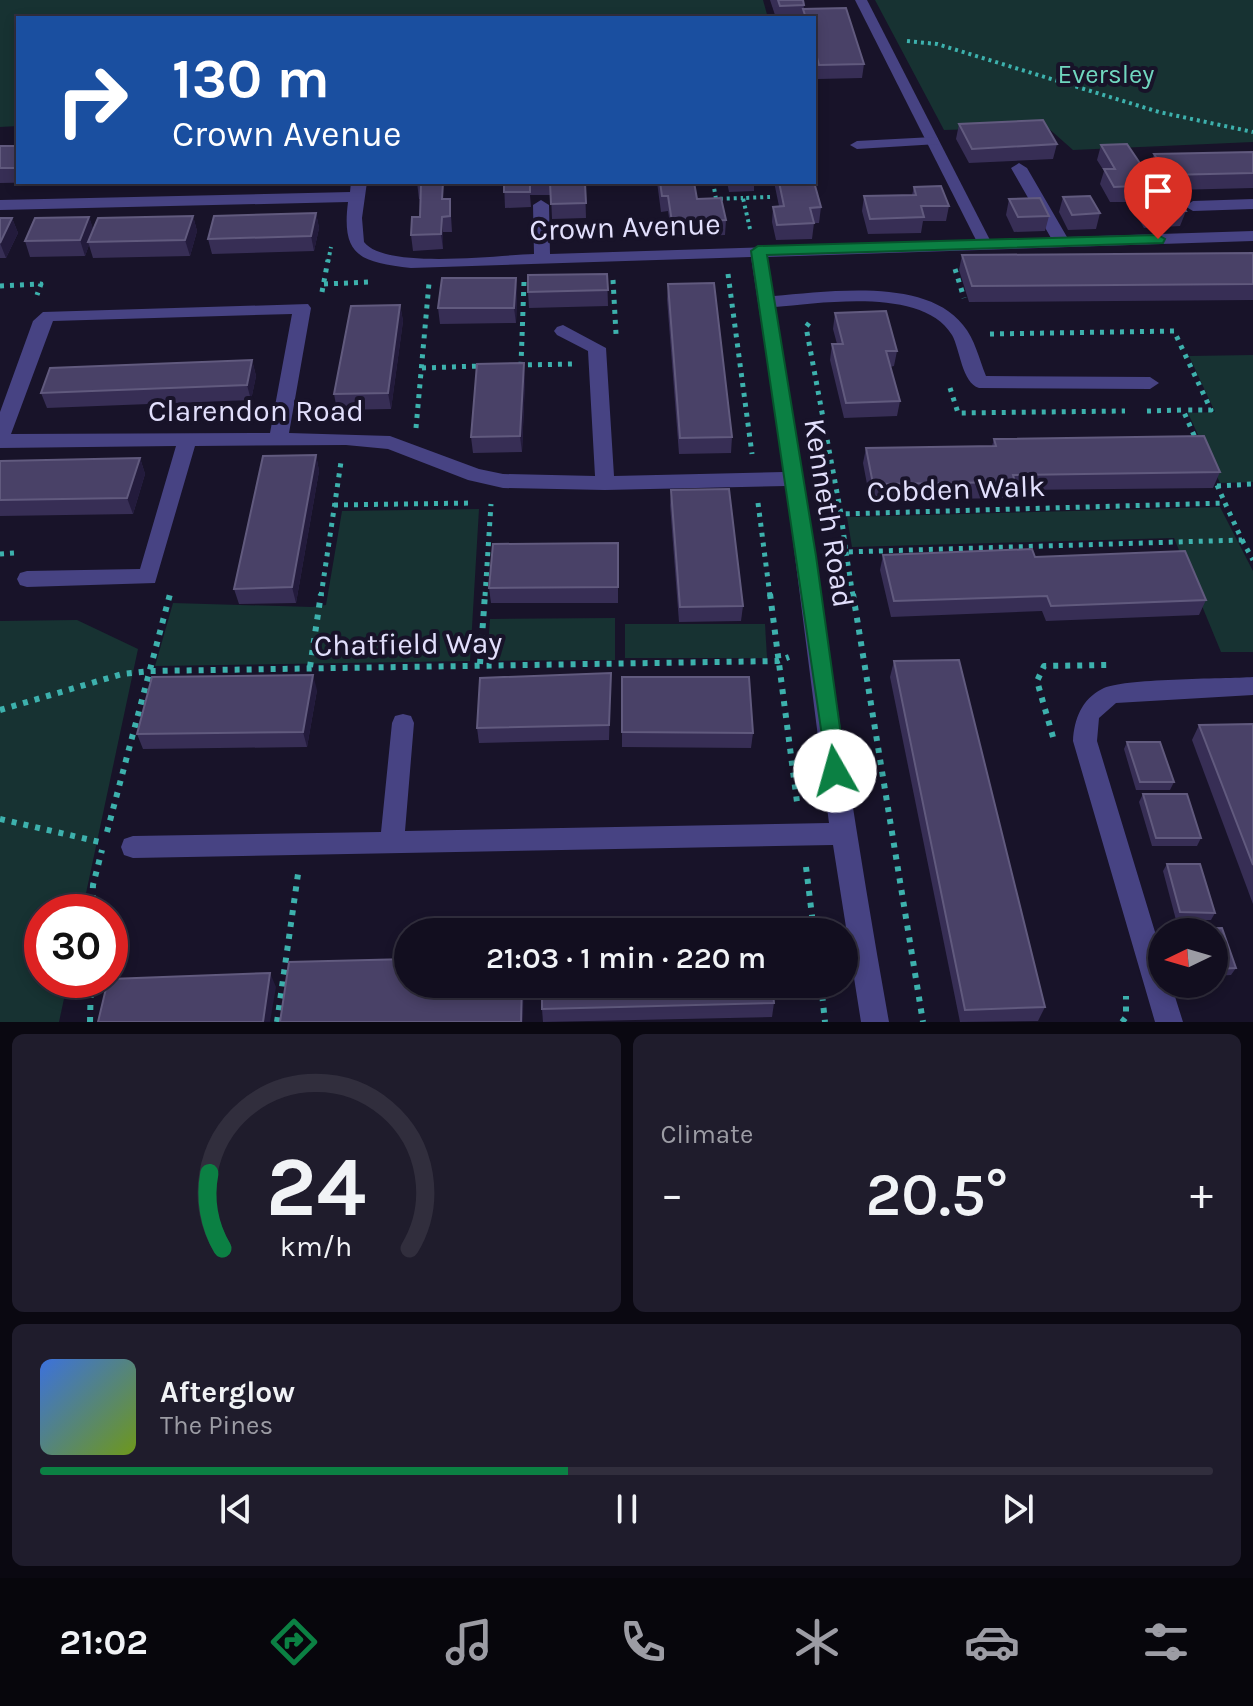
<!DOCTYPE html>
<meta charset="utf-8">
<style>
:root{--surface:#120e1f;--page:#1f1c2c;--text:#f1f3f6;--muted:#9c9ca4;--line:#312e3d;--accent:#0b8043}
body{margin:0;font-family:Karla,sans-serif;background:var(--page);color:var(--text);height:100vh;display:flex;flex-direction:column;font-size:30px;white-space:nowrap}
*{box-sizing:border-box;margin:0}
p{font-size:26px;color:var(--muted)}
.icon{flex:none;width:44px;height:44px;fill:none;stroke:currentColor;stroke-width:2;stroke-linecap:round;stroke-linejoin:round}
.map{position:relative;height:1022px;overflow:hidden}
.side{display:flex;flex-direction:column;gap:12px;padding:12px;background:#0a0811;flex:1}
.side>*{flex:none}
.guide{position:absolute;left:16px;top:16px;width:800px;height:168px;border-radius:0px;box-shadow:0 4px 12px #0003,0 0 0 2px var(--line);background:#1a4fa0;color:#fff;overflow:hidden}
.needle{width:52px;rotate:265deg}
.fabs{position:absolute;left:1148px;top:918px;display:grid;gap:16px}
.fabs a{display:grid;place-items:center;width:80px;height:80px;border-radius:50%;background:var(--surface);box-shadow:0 4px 12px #0003,0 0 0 2px var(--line);font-size:40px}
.speed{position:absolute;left:24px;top:894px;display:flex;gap:16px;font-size:40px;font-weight:700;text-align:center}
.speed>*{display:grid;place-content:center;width:104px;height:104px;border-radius:50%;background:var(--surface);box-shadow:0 4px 12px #0003,0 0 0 2px var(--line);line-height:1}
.speed .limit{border:12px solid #d22;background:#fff;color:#111}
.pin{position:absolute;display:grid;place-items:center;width:68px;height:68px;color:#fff;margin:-82px -34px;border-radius:50% 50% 50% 0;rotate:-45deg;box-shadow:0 0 8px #0007}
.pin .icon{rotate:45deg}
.me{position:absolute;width:88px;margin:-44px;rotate:353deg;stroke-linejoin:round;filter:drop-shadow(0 0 6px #0008)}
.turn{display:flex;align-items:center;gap:28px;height:168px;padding:0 24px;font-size:36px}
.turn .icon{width:104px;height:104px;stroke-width:2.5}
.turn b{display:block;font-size:56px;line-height:68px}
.big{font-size:60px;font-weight:600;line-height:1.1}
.side .card{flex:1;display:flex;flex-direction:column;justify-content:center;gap:12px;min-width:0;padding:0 28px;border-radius:12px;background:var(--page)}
.side .dial{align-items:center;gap:0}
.dial svg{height:208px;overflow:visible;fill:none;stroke:var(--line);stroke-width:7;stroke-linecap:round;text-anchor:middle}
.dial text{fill:var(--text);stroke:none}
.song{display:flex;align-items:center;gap:24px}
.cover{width:96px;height:96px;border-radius:12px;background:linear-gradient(135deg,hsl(220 70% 55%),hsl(80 70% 35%))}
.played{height:8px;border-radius:4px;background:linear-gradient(90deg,var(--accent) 45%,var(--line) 45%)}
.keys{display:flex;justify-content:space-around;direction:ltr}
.heat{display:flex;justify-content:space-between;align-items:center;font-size:44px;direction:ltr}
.side .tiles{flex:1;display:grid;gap:12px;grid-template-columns:1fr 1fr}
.card:last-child{grid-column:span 2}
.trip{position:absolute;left:394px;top:918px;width:464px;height:80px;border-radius:40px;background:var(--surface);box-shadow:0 4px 12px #0003,0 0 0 2px var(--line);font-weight:600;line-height:80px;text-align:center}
.menu{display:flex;height:128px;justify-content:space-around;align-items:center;background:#07060c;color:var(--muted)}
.menu .icon{width:56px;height:56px}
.menu .active{color:var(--accent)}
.menu b{font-size:36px;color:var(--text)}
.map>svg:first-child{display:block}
.green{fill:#173232}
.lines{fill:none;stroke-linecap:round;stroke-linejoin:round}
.path-far2{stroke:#3db1ad;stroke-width:4;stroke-dasharray:3 4;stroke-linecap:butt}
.path-far1{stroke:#3db1ad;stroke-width:5;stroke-dasharray:4 6;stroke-linecap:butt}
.path{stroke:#3db1ad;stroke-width:6;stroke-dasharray:5 7;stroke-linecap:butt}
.service{fill:#474383;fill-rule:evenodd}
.minor{fill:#474383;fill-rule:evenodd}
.wall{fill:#372e55}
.shaded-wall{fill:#231b3c}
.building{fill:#494167;stroke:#615a7e;stroke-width:2}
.route{fill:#0b8043;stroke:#07532c;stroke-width:2}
.labels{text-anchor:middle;stroke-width:8;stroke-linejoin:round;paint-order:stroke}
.far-park-label{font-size:26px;fill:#70d6bf;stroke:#181329}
.street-label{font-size:30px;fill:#e2dffc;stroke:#181329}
</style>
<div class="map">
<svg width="1253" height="1022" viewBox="0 0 1253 1022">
<rect width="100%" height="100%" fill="#181329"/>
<!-- green -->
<g class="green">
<path d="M0 0H763L768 18H18V126L0 127Z"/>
<path d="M875 0H1253V142L1073 150 1047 127 944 130Z"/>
<path d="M1253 355V482L1220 483 1188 413 1215 412 1189 356Z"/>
<path d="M1220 507 1253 571V652H1221L1174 538 852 547 847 517Z"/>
<path d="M479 509 470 661 155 666 173 603 312 607 326 605 342 511Z"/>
<path d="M615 618V660L487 661 490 619Z"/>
<path d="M77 620 138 649 82 912H42V980H68L59 1022H0V621Z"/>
<path d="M625 624H765L767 658H625Z"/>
</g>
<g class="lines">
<!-- path-far2 -->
<g class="path-far2">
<path d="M907 41 937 44 1159 112 1253 132"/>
<path d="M713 182 716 199 743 198"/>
<path d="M750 229 743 198 770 197"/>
<path d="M328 262 331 247"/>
</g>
<!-- path-far1 -->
<g class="path-far1">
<path d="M955 269 964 298"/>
<path d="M728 274 752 454"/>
<path d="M613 280 616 334"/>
<path d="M524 282 521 365 572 364"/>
<path d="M324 284 370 282"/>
<path d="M0 286 41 284 37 295"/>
<path d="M322 292 328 260"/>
<path d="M809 323 806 327 841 514"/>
<path d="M990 334 1174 331 1211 410H1183"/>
<path d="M422 368 480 366"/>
<path d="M950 388 958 413 1125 411"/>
<path d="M1147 411 1183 410 1197 442"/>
<path d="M416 428 429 283"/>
<path d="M1213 476 1225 503"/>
<path d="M1217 486 1253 484"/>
<path d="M758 503 770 596"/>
<path d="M1225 503 1242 540 846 552 841 514Z"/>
<path d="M334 505 473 503"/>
<path d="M1242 540 1253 560"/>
<path d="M846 552 853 596"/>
<path d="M0 554 15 553"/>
<path d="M321 596 341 462"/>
<path d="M485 596 491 504"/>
</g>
<!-- path -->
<g class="path">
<path d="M770 594 797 802"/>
<path d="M853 594 923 1022"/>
<path d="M480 664 485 594"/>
<path d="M310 667 321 594"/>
<path d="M0 710 122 674 150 671 778 661 789 657"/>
<path d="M1053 737 1037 681 1044 666 1108 665"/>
<path d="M0 819 104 843"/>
<path d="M107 832 170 594"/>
<path d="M806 867 814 932"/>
<path d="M92 912 93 885 102 850"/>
<path d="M821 984 825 1022"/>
<path d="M90 1022 91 980"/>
<path d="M277 1022 298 874"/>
<path d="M1122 1022 1126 1017V996"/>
</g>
<!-- service -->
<path class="service" d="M855 0H867L992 244 990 247 985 248 978 244Z"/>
<!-- minor -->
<g class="minor">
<path d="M933 137 938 138V144L857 149 850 145 857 141Z"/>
<path d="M1019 163 1027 168 1067 237 1253 231V241L767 257 774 296C828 292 925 277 963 325 975 339 979 359 986 376L1150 377 1159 383 1150 389 979 388C962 383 960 349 952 335 923 287 823 303 775 307 815 545 846 784 889 1022H861L833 845 133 858 124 855 121 847 124 839 133 836 381 832 392 723 395 716 403 714 411 716 414 723 405 831 829 823 786 486 605 490 503 488 468 480 388 449 346 445 195 446 155 583 27 587 20 585 17 579 20 573 27 571 140 569 176 446 0 448V412L33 321 43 312 308 304 311 308 289 433 390 436 479 469 503 474 595 476 588 351 557 335 554 331 557 327 563 325 606 348 614 476 784 472 751 257 411 268C361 262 341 257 348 202L0 210V200L350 192 351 182H367L362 218 364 242C385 270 499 255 534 254L533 205 541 200 549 205 550 254 1051 238 1011 168ZM292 314 270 433 11 434 53 321Z"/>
<path d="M1253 199V209L1193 211 1185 206 1193 201Z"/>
<path d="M1253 677V695L1116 703 1099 718 1097 741 1162 955V984H1171L1183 1022H1155L1073 741C1074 719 1082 699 1102 689 1121 678 1225 679 1253 677Z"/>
</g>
</g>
<!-- wall -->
<g class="wall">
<path d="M770 0H803L804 9 846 8 864 64 862 78 818 79 814 66V18H776Z"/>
<path d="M959 124 1057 144 1053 159 969 163 956 139Z"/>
<path d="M1101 145 1152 181H1156L1150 169 1154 154 1253 152V188L1173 190 1186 211 1180 226 1144 228 1129 202H1110L1100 184 1104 171 1097 160Z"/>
<path d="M0 146H18V182H54L0 183Z"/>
<path d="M417 182 445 199H450L452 232H443V249L413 251 411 235 420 217 421 199H419Z"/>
<path d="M504 182 585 183 586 218 552 219 551 195H530L531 207 505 208Z"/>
<path d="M657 182H696H694L697 199 726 220 725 235 672 237 668 211 661 212Z"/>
<path d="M727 182H754V191L729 192Z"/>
<path d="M774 182H814L821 207 819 223H814L812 239 776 240 772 222 773 207 779 206Z"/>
<path d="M914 187 949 206 946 221H923L921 233 868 234 862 211 864 196 912 195Z"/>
<path d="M1063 197 1100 213 1096 229 1068 230 1059 212Z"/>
<path d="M1009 199 1049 216 1045 231 1014 232 1006 215Z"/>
<path d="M316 213 319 228 314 251 212 254 208 239Z"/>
<path d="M193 216 197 231 190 256 93 258 89 245 85 256 30 257 25 241 89 217 93 229Z"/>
<path d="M0 218H12L18 233 6 258H0Z"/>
<path d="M1253 253V300L969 302 959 270 962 255Z"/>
<path d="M607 274 608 306 529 308 528 292Z"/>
<path d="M516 278 517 293 516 323 440 324 438 308Z"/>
<path d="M668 284 732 437 731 453 679 454 667 299Z"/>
<path d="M400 305 403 321 391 409 337 410 334 394Z"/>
<path d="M835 313 897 351 894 366 890 367 900 401 897 416 844 418 830 360 832 344H837L833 329Z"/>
<path d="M252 360 256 376 251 400 47 408 41 393Z"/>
<path d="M525 379 522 452 473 453 471 437Z"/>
<path d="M994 439 1220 472 1213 488 1013 490 1011 498 870 500 863 463 866 448 992 446Z"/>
<path d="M316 455 319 471 296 603 239 604 234 589Z"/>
<path d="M140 458 145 474 133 514 0 516V461Z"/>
<path d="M671 490 743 606 741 621 679 622 670 505Z"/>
<path d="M618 543V603H491L489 588Z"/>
<path d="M883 555 1035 557 1206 600 1199 615 1046 621 1042 611 891 617 880 570Z"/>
<path d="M894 661 1045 1007 1038 1021 960 1022 890 677Z"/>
<path d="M611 673 609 740 479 743 477 728Z"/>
<path d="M622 677 753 733 751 748 622 747Z"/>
<path d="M317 690 307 747 143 749 137 734Z"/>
<path d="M1253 724V904L1192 740 1199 725Z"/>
<path d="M1127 742 1174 782 1170 790H1136L1124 749Z"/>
<path d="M1143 794 1201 838 1197 846H1152L1139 802Z"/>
<path d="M1167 864 1215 913 1211 920H1176L1163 871Z"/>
<path d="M1222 928 1236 968 1231 975 1214 976V932H1183L1185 929Z"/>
<path d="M774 1003 772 1017 543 1022 542 1009Z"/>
</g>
<!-- shaded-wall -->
<g class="shaded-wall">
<path d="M316 213 319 228 314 251 311 236Z"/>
<path d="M193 216 197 231 190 256 185 240Z"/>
<path d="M89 217 94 232 88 242 89 245 85 256 80 240Z"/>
<path d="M442 217 443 232V249L441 234Z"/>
<path d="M12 218 18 233 6 258 0 243Z"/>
<path d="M516 278 517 293 516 323 514 308Z"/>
<path d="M400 305 403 321 391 409 388 393Z"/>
<path d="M252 360 256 376 251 400 247 385Z"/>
<path d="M524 363 525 379 522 452 520 436Z"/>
<path d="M316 455 319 471 296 603 292 587Z"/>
<path d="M140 458 145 474 133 514 127 498Z"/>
<path d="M313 675 317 690 307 747 303 732Z"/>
<path d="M270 973 276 987 270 1022H263Z"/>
<path d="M522 984H524L523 1022H521Z"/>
</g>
<!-- building -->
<g class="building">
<path d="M778 0H803L804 5 780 6Z"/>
<path d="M846 8 864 64 819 65 814 46V18H806L803 9Z"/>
<path d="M1043 120 1057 144 972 149 959 124Z"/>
<path d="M1127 144 1152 181 1167 180 1186 211 1148 212 1134 186 1114 187 1104 169H1115L1101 145Z"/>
<rect x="0" y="146" width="18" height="22"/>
<path d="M1253 152V173L1167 175 1154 154Z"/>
<path d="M417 182 443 183 442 199H450V216L442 217 441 234 411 235 412 217H420L421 184H417Z"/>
<rect x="504" y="182" width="26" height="10"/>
<path d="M550 182 585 183 586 203 551 204Z"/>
<path d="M660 182H694L697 199 721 198 726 220 672 222 668 196H662Z"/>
<path d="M779 182H814L821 207 810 208 814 223 777 225 773 207 784 206Z"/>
<path d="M941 186 949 206H921L924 217 870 219 864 196 916 195 914 187Z"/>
<path d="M1090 196 1100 213 1072 215 1063 197Z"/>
<path d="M1040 198 1049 216 1018 217 1009 199Z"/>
<path d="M316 213 311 236 208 239 214 216Z"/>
<path d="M193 216 185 240 88 242 98 218Z"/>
<path d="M89 217 80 240 25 241 35 218Z"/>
<path d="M0 218H12L0 243Z"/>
<path d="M1253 253V284L972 286 962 255Z"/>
<path d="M607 274 608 290 528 292V275Z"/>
<path d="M442 278H516L514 308H438Z"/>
<path d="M714 283 732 437 680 438 668 284Z"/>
<path d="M400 305 388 393 334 394 351 306Z"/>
<path d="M886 311 897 351H886L900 401 846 403 832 344H843L835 313Z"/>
<path d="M252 360 247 385 41 393 50 368Z"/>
<path d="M524 363 520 436 471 437 477 364Z"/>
<path d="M1204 436 1220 472 1013 475 1015 482 873 484 866 448 996 446 994 439Z"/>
<path d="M316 455 292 587 234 589 263 456Z"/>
<path d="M140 458 127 498 0 500V461Z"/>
<path d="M729 489 743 606 680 607 671 490Z"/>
<path d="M618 543V587L489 588 493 544Z"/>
<path d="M1032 549 1035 557 1185 551 1206 600 1051 606 1047 596 894 601 883 555Z"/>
<path d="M959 660 1045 1007 965 1010 894 661Z"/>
<path d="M611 673 609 725 477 728 480 678Z"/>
<path d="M313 675 303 732 137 734 152 677Z"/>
<path d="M622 677H749L753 733 622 732Z"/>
<path d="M1253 724V865L1199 725Z"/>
<path d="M1127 742H1160L1174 782H1140Z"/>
<path d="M1143 794H1187L1201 838H1156Z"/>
<path d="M1167 864H1200L1215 913 1180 912Z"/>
<path d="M1222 928 1236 968 1214 969V932H1186L1185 929Z"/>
<path d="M408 959V984H522L521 1022H280L289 962Z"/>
<path d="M270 973 263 1022H98L108 980 110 979Z"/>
<path d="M542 984H772L774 1003 542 1009Z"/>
</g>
<!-- route -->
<path class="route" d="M1158 235 1165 239 1163 243 767 255 816 556 846 771 843 777 835 780 828 777 751 251 758 246Z"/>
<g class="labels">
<!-- far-park labels -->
<g class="far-park-label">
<text x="1106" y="83">Eversley</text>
</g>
<!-- street labels -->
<g class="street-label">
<text transform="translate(625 227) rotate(-2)" y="10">Crown Avenue</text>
<text x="256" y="421">Clarendon Road</text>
<text transform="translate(956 489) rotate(-2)" y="10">Cobden Walk</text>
<text transform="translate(829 513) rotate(81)" y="10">Kenneth Road</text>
<text transform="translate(408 644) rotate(-1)" y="10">Chatfield Way</text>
</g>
</g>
</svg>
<div class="fabs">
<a><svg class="needle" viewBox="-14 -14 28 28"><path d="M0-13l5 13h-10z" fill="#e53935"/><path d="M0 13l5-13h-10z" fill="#9c9ca4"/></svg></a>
</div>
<div class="speed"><div class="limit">30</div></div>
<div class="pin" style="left:1158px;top:239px;background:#d93025"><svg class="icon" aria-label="arrive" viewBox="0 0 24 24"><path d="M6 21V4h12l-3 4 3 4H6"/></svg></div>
<svg class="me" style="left:835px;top:771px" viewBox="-20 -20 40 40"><circle r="19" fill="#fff"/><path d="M0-13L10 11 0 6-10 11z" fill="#0b8043"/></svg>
<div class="trip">21:03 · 1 min · 220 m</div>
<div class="guide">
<div class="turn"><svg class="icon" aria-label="right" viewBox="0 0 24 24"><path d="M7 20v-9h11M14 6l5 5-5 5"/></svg><div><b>130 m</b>Crown Avenue</div></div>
</div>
</div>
<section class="side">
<div class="tiles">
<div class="card dial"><svg viewBox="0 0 100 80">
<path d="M14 69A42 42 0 1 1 86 69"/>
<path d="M14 69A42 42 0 0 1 9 40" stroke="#0b8043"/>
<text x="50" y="56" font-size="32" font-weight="700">24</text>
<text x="50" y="72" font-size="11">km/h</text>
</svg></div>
<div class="card"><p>Climate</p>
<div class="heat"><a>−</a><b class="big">20.5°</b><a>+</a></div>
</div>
<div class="card">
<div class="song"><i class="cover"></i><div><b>Afterglow</b><p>The Pines</p></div></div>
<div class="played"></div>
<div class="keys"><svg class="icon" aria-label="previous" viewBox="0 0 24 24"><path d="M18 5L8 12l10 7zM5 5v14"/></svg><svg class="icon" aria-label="pause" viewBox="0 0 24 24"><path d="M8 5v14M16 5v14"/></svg><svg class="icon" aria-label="next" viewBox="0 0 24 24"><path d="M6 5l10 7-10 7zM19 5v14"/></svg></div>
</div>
</div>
</section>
<nav class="menu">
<b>21:02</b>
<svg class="icon active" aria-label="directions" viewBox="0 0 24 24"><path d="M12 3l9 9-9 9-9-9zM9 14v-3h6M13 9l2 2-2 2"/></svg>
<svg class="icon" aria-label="music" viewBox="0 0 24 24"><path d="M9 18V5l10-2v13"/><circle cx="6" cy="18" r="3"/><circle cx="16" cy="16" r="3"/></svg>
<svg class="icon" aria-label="phone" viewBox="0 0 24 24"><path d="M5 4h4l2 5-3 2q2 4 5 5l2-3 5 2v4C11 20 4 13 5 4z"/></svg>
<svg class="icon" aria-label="climate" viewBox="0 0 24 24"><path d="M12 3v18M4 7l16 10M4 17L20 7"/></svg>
<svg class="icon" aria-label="car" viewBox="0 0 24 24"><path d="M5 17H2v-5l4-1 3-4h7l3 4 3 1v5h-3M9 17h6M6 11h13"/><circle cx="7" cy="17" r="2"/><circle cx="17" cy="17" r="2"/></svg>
<svg class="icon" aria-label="filters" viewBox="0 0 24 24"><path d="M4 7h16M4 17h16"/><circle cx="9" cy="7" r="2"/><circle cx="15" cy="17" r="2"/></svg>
</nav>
